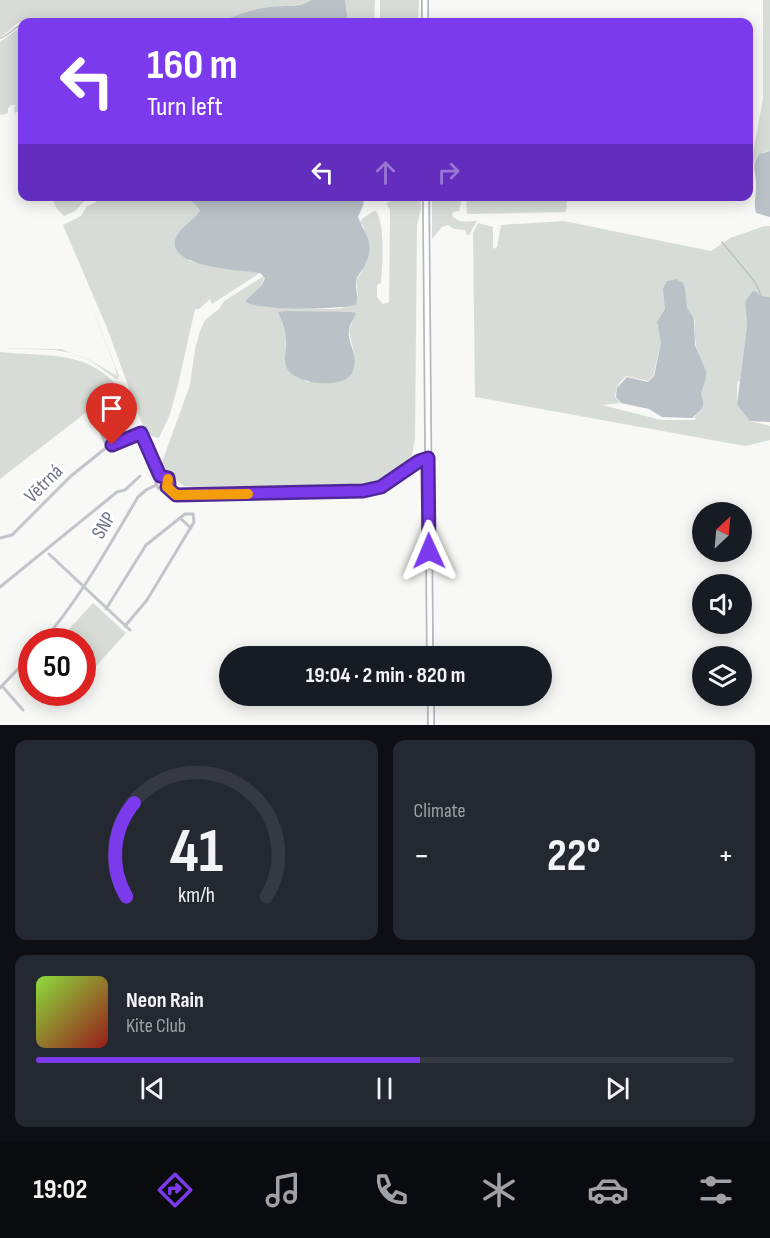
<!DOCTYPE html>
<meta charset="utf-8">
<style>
:root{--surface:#171b24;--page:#242831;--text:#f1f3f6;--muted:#9ea1a6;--line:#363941;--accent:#7c3aed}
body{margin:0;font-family:"Sofia Sans Condensed",sans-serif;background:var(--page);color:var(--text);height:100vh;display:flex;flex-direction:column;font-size:22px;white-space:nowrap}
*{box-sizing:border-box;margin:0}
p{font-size:20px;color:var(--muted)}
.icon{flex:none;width:33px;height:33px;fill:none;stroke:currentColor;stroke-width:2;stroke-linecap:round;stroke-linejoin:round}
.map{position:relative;height:725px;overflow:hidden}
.drawer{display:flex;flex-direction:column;gap:15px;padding:15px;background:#0d0f14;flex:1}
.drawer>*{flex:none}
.guide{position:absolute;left:18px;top:18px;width:735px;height:183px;border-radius:12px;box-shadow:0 3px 15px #0003;background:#7c3aed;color:#fff;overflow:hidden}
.needle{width:39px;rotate:26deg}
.fabs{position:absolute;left:692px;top:502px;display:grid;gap:12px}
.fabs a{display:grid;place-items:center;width:60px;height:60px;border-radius:50%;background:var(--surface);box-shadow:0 3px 15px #0003;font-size:30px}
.speed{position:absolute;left:18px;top:628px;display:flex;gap:12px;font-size:30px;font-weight:700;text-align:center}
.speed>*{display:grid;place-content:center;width:78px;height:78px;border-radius:50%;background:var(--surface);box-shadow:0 3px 15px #0003;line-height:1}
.speed .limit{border:9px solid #d22;background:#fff;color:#111}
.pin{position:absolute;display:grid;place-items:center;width:51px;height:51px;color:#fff;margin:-62px -26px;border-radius:50% 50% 50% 0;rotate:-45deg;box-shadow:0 0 6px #0007}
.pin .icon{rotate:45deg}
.me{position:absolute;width:66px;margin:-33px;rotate:359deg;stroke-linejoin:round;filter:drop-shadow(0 0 4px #0008)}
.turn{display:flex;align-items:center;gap:21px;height:126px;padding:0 30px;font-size:27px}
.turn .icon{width:78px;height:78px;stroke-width:2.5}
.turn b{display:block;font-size:42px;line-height:51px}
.lanes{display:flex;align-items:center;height:57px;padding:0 30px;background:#0003;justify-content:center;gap:30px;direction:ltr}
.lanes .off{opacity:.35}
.big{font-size:45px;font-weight:700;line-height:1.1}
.drawer .widget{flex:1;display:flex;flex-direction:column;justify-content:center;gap:9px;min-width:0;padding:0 21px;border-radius:12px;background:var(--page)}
.drawer .dial{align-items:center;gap:0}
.dial svg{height:156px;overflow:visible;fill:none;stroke:var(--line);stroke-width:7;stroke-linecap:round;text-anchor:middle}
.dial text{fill:var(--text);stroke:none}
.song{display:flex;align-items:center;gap:18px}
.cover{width:72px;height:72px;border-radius:9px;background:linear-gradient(135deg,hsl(90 70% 55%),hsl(0 70% 35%))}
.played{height:6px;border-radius:3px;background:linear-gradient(90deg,var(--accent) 55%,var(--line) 55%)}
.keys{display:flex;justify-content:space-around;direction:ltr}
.heat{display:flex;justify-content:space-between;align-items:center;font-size:33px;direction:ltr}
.drawer .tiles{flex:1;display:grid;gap:15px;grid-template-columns:1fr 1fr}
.widget:last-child{grid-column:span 2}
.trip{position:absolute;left:219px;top:646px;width:333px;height:60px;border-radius:30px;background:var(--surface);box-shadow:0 3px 15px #0003;font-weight:700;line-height:60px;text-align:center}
.tab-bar{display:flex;height:96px;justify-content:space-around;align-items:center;background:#090b0e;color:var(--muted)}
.tab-bar .icon{width:42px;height:42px}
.tab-bar .selected{color:var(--accent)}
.tab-bar b{font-size:27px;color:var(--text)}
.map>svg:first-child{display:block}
.green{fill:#d7ddd6;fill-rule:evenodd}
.water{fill:#bac2c8}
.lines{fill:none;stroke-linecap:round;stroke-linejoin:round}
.stream{stroke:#bac2c8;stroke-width:1.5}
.secondary-casing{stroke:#b5b8bd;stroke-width:8}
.street{stroke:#c2c5c9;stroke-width:3}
.secondary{stroke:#fff;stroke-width:4.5}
.route-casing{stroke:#51269a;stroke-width:15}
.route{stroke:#7c3aed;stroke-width:10}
.slow{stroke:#f59e0b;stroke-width:10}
.labels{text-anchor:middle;stroke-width:6;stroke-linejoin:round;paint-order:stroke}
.street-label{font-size:20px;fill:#6b7584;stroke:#fff}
</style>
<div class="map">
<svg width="770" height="725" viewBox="0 0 770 725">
<rect width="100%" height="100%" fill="#f8f8f6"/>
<!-- green -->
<g class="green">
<path d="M0 0H312L309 3 288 6 268 7 217 22 191 21 71 22C64 21 24 20 18 23 11 27 7 34 0 37Z"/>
<path d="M345 0H375L374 22H348Z"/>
<path d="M380 0H419L418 22H380Z"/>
<path d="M763 0H770V151C759 152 756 161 750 169L763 99Z"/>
<path d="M19 28H22V109L15 113 14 108 16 105H12L8 108V113L2 115 0 114V42Z"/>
<path d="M483 196 567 201 566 212 467 214 466 197Z"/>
<path d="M51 197H88L75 211 64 216 57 209Z"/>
<path d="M99 197H185L196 205 200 211 189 261 260 273 212 304 210 299 199 309H195L178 385 170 414 159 438 151 436 144 429 107 328 63 225 81 216 87 206 95 203Z"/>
<path d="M400 197H420L421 209 417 225 415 440 412 455 403 466 371 484 195 487 184 486 163 470 162 462 190 385 195 349 200 331 205 320 219 309 224 301 264 276 262 285 245 301 262 307 330 309 342 308 358 296 356 281 367 262 364 227 360 222 362 219 375 210C386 221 382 268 381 283L377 285V297L383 304 389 302 390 219V210L386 203ZM278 312 353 320 349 331 354 354 353 370 338 382H306L285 360 286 335Z"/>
<path d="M432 197H462L459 211 453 212 452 216C461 224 466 221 477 221L469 235H467L465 230 454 229 448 225 442 227 432 239Z"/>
<path d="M564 221 711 251 730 238 765 226H770V297L761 296 745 302 747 325 740 381H738C736 390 738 397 737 405L750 421 770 426V440L745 446 475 397 473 233 478 223 493 227V249L497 247 501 225ZM676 279 689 314 695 319C695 329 694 339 697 349 702 373 711 364 701 394 707 407 703 409 693 418H696L695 420H661L602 405 620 403 615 397C616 388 619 381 627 376L648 381 653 376 661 343V337L657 325 665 309 667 281Z"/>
<path d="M84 286 119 376 118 378 116 379 91 361 71 353 55 350 0 348 61 349 90 360 117 376 115 367Z"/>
<path d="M0 352C42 357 86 349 117 386L79 418 0 479Z"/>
<path d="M93 603 126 633 89 674 83 668 82 642H57Z"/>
</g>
<!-- water -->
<g class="water">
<path d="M312 0H345L348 22H217C234 17 252 9 269 7 283 5 300 8 312 0Z"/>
<path d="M770 151V217L756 213C753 201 757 194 756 183 756 169 750 167 760 154Z"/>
<path d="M185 197H364L363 206 358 217C365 235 375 242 366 263 364 269 357 275 356 281 355 289 359 295 356 305 339 309 256 312 245 301L262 285 265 278 260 273C242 270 169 268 175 240 178 229 194 220 200 211L196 205Z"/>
<path d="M676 279 683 283 685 287 687 308 694 319 695 345 706 371V378L701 394C707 408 702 409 692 418L662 417 649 409 621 403 616 397 617 388 627 377 648 382 654 376 661 343 657 322 665 309 663 289 667 281Z"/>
<path d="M755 291 761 296 770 297V422L750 421 737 405 747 325 745 302 752 292Z"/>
<path d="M284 311 352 312 356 313C354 319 349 325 349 330 347 343 359 355 353 371 346 390 298 385 288 370 282 361 287 349 286 339 286 330 281 321 278 312Z"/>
</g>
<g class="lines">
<!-- stream -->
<g class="stream">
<path d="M0 38C8 36 14 28 22 24"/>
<path d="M722 242 755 282 762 297"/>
</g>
<!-- secondary casing -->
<g class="secondary-casing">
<g id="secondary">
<path d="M425 0V22"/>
<path d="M426 196 430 657"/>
<path d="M431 696V725"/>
</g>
</g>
<!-- street -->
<g class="street">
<path d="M99 428 107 447"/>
<path d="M167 487 163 490 158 488 156 483 158 477 164 476 169 482 167 487 176 495 363 491 381 487 419 461 428 458"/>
<path d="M180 518 191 528"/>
<path d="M0 538 12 535 71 476 107 447 141 433 160 476"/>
<path d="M49 554 130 630"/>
<path d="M0 587 117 492 125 490 140 476"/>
<path d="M106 609 146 545 185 514H193L194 522 147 600 125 626"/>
<path d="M42 642C80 599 108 547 138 497L146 490 156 485"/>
<path d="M2 686 23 710"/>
<path d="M0 688 32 654"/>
</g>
<!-- secondary -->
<use href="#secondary" class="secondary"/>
</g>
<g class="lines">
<!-- route casing -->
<g class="route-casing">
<path id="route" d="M112 445 141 433 160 476 168 478 169 484 167 487 176 495 363 491 381 487 419 461 428 458 429 551"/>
</g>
<!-- route -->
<use href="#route" class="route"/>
<!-- slow -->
<path class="slow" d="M168 479 167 487 176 495 248 494"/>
</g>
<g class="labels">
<!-- street labels -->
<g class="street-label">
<text transform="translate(43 483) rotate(-45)" y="7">Větrná</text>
<text transform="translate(103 525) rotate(-59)" y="7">SNP</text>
</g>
</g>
</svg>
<div class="fabs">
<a><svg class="needle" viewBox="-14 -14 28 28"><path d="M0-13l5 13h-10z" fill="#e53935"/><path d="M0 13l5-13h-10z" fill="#9ea1a6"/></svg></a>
<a><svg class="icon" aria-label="sound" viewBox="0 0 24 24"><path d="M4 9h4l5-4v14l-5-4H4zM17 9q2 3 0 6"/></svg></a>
<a><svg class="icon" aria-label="layers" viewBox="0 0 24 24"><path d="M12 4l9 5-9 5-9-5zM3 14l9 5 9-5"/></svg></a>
</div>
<div class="speed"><div class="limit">50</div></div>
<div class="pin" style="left:112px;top:445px;background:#d93025"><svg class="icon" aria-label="arrive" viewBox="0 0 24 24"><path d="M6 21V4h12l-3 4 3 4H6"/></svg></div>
<svg class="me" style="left:429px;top:551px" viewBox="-20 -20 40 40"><path d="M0-17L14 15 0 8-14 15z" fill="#7c3aed" stroke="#fff" stroke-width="4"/></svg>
<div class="trip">19:04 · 2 min · 820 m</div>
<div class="guide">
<div class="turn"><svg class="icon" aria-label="left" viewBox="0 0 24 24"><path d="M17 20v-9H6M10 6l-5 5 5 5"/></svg><div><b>160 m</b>Turn left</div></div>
<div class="lanes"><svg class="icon" aria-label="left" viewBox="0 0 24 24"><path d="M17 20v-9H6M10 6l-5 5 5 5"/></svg><svg class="icon off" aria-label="ahead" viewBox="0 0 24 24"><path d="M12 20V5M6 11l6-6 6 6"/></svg><svg class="icon off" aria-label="right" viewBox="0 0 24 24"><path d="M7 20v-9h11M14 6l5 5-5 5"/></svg></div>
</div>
</div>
<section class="drawer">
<div class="tiles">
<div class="widget dial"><svg viewBox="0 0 100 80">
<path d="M14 69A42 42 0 1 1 86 69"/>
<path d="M14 69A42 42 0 0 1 18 21" stroke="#7c3aed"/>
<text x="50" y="56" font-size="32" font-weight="700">41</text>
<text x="50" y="72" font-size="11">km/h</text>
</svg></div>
<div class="widget"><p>Climate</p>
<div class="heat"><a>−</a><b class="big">22°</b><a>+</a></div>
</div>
<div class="widget">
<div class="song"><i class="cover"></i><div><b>Neon Rain</b><p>Kite Club</p></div></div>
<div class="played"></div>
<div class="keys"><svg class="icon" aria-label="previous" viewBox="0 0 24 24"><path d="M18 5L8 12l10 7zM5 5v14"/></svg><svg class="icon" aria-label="pause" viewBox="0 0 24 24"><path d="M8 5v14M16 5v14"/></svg><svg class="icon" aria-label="next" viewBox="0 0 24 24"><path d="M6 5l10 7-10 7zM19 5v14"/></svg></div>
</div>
</div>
</section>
<nav class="tab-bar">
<b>19:02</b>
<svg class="icon selected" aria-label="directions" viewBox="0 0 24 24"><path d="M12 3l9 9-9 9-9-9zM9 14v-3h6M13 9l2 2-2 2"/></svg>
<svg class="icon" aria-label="music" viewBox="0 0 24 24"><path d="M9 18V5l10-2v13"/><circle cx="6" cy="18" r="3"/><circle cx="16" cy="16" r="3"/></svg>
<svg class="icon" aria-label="phone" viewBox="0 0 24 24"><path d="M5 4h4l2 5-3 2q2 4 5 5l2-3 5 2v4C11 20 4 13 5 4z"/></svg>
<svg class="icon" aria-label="climate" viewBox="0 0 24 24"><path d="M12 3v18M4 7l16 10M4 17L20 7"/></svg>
<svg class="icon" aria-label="car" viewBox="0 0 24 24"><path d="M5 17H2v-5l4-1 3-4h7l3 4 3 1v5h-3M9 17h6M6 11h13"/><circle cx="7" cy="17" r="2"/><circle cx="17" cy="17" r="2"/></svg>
<svg class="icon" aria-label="filters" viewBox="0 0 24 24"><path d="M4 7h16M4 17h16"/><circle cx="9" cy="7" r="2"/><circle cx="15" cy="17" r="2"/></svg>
</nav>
